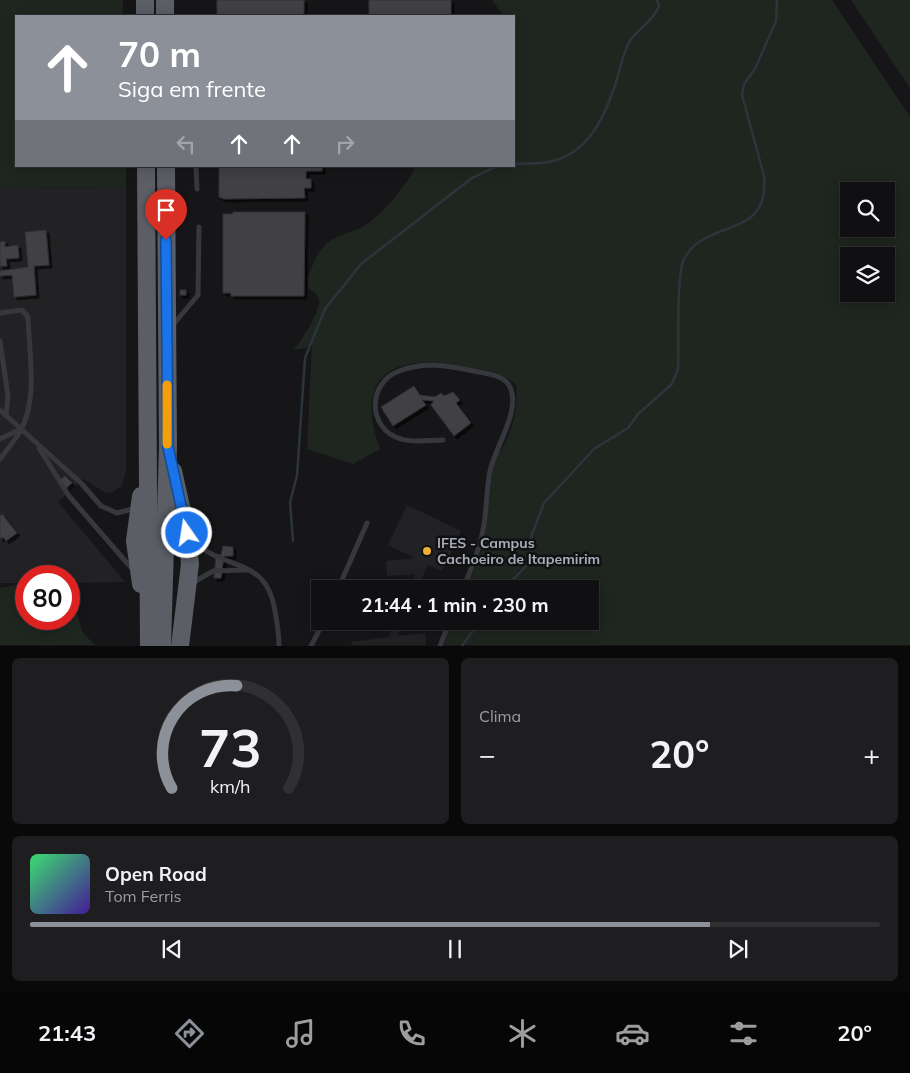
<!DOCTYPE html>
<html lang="pt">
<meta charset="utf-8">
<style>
:root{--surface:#101012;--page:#1e1e20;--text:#f1f3f6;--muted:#9c9d9f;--line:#303032;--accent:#8c9099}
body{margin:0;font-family:Mulish,sans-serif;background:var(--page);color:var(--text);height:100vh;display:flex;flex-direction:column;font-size:19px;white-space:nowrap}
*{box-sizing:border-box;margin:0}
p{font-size:16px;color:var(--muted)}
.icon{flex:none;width:28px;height:28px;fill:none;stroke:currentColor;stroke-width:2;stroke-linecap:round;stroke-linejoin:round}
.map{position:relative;height:646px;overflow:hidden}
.sheet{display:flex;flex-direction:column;gap:12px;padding:12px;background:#09090a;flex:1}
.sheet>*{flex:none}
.guide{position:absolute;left:15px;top:15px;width:500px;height:152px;border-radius:0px;box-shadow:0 2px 12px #0003,0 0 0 1px var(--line);background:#8c9099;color:#fff;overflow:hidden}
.tools{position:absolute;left:840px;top:182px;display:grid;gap:10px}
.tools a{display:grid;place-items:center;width:55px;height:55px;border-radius:0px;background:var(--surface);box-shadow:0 2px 12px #0003,0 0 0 1px var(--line);font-size:25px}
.speed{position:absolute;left:15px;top:565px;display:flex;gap:10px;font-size:25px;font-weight:700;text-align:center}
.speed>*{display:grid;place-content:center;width:65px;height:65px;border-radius:50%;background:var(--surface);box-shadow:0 2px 12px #0003,0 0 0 1px var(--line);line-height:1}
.speed .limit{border:8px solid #d22;background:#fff;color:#111}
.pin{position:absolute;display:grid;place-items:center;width:42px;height:42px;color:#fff;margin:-51px -21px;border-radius:50% 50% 50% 0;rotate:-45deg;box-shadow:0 0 5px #0007}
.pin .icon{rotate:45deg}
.me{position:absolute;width:55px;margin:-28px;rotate:347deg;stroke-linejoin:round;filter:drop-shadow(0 0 4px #0008)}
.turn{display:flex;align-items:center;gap:18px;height:105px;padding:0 20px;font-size:22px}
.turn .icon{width:65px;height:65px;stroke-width:2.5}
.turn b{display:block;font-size:35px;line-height:42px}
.lanes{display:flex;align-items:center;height:48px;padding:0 20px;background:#0003;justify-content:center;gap:25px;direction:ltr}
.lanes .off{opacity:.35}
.big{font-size:38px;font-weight:700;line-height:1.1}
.sheet .card{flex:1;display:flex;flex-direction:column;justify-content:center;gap:8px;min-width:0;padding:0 18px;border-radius:8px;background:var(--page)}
.sheet .dial{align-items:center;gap:0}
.dial svg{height:130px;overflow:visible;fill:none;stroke:var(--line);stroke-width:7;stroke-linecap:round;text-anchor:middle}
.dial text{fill:var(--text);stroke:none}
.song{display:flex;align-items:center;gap:15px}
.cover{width:60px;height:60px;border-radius:8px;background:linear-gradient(135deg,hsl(140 70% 55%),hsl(260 70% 35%))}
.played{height:5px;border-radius:2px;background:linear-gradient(90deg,var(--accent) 80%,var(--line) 80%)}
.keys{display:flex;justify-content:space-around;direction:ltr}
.heat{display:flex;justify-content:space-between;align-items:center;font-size:28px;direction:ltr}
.sheet .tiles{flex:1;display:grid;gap:12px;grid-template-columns:1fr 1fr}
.card:last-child{grid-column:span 2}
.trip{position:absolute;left:311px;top:580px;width:288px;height:50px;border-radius:0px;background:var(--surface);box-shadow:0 2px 12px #0003,0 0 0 1px var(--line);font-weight:700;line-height:50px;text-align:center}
.menu{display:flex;height:80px;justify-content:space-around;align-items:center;background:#060607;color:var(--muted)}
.menu .icon{width:35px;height:35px}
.menu .active{color:var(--accent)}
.menu b{font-size:22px;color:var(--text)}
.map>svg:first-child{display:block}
.built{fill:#222225}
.green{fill:#1e261f;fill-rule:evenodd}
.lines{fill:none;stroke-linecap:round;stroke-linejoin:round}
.stream{stroke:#2c353c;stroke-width:2.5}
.building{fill:#404145;stroke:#303034;filter:url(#shadow)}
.service{stroke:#37383d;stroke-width:5}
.trunk{stroke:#5b5e65;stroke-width:18}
.route-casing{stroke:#114b97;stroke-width:12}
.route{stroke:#1a73e8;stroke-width:9}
.slow{stroke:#f59e0b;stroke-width:9}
.poi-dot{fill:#f2b134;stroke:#111113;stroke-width:2}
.labels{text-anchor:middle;stroke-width:5;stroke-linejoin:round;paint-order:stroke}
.poi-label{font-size:14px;font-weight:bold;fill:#a8adb8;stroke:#111113;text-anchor:start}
</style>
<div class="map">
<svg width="910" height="646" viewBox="0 0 910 646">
<defs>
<filter id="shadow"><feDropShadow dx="3" dy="3" stdDeviation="0" flood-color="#0009"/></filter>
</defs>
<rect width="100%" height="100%" fill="#161618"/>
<!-- built -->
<g class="built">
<path d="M126 187V472L121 487 112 492 106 493 83 479 58 502 125 582 69 583V576H26V583H0V188Z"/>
<path d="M407 505 461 531 442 571 428 565 420 582 446 580 447 589H374L411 584 415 574 387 576 386 561 415 558 388 545Z"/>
<path d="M364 621H438V622L403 625 397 636 425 633 426 645H352L351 642 389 637 392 627 365 631Z"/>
</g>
<!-- green -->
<g class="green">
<path d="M0 0H123V16H16V166H126V187L0 188Z"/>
<path d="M492 0H832L910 117V645H444L453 621H590V589H466L484 544 494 458C512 441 518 408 516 385 499 370 487 371 467 367 397 352 352 372 380 449L353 464 307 449 312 343 306 348 293 350C300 344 321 310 319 300 317 293 313 291 308 288 307 279 310 271 314 262 329 228 352 239 375 218 391 204 406 185 416 166H514V16H500L502 14ZM849 191H886V229H849ZM849 256H886V294H849Z"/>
<path d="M851 0H910V88Z"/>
<path d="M26 583V619H69V588L83 633 95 645H0V588Z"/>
</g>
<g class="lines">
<!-- stream -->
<g class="stream">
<path d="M514 164C525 163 537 164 548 162 586 155 603 121 614 88 619 74 622 58 628 44 636 29 653 22 659 6L657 0"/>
<path d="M293 541 290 502 297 476 305 358 325 309 361 264 472 178 497 166"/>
<path d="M504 589 529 563 532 534 544 503 594 449 628 428 638 414 672 384 678 369C679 347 676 275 684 259 706 217 770 241 764 176L742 95 744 84 755 69 776 21 777 0"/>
<path d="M462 646 480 621"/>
</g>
</g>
<!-- building -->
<g class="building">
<rect x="217" y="0" width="87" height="16"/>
<rect x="369" y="0" width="82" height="16"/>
<path d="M219 166H322V171H306V179H311V188H304L305 198 224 199 219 197Z"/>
<path d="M233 212H305L304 296H231V293H223V214H233Z"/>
<path d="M46 230 49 265 34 266 36 295 14 297 12 275 0 276V271L28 267 25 232Z"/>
<path d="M5 241V247L18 245 19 258 6 259 7 266H0V242Z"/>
<rect x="180" y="290" width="6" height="5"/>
<path d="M414 386 420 395 435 397 441 393 444 396 453 392 460 400 456 403 471 423 454 436 431 405 434 401 422 400 426 405 393 426 381 407Z"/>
<path d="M65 476 72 483 66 488 60 480Z"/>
<path d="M2 514 17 533 6 541 3 537 0 539V516Z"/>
<path d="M223 546 233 547V556H224L221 578H214L216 555H221Z"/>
</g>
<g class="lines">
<!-- service -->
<g class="service">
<path d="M196 166 197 189"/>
<path d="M0 313 22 310 28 317C29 352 38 398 21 430 15 440 7 450 0 459"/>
<path d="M172 326 198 295 199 227"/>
<path d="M0 341 8 396 6 416"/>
<path d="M0 410 81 483 101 506 117 513 136 508"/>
<path d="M0 439 21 429"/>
<path d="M443 440C430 440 413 443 401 439 367 429 367 383 399 371 425 361 448 366 474 371 486 374 504 374 510 387 521 411 495 447 490 471 486 492 487 514 482 535 478 554 470 571 463 589"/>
<path d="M39 448 69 496 134 571"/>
<path d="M192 539C223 573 266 554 275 611 277 622 279 634 279 646"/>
<path d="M194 582 213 571 246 570"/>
<path d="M338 589 367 523"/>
<path d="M311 646 324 621"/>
<path d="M440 646 450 621"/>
</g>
<!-- trunk -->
<g class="trunk">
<path d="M145 0V16"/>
<path d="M165 0V16"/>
<path d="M146 166 149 646"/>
<path d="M173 471 187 533 190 564 180 646"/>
<path d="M141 496 135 541 141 584"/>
<path d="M162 646 168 447 166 166"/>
</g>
</g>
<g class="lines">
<!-- route casing -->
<g class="route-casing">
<path id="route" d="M166 240 168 447 187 533"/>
</g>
<!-- route -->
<use href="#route" class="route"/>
<!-- slow -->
<path class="slow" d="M167 385V444"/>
</g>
<!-- markers -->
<circle class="poi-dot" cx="427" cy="551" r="5"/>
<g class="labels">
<!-- poi labels -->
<g class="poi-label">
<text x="437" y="548">IFES - Campus<tspan x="437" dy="16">Cachoeiro de Itapemirim</tspan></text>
</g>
</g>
</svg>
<div class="tools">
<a><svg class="icon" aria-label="search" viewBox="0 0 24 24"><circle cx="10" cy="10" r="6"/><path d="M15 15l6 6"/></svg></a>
<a><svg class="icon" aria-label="layers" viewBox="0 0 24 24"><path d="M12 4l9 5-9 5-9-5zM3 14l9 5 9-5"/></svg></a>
</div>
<div class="speed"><div class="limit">80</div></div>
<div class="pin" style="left:166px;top:240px;background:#d93025"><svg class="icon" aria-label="arrive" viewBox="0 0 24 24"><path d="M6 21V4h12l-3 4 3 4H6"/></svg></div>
<svg class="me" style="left:187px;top:533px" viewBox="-20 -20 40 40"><circle r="17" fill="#1a73e8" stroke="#fff" stroke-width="3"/><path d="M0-11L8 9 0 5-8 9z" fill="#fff"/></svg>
<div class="trip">21:44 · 1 min · 230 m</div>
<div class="guide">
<div class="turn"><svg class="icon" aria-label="ahead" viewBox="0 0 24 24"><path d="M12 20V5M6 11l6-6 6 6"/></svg><div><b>70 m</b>Siga em frente</div></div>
<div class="lanes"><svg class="icon off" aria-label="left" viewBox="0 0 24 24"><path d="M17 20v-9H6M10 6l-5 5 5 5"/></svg><svg class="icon" aria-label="ahead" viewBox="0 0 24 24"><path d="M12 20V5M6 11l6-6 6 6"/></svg><svg class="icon" aria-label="ahead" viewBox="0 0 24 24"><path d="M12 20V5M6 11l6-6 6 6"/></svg><svg class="icon off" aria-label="right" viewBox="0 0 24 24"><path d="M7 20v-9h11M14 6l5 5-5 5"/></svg></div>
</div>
</div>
<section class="sheet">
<div class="tiles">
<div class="card dial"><svg viewBox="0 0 100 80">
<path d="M14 69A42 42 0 1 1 86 69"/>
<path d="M14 69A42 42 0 0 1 54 6" stroke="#8c9099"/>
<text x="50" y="56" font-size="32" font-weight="700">73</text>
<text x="50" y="72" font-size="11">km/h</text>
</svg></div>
<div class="card"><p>Clima</p>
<div class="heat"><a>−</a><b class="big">20°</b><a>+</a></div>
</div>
<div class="card">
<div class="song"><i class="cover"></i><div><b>Open Road</b><p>Tom Ferris</p></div></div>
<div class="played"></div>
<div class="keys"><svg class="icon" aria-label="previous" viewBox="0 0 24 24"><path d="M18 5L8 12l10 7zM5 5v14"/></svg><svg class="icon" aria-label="pause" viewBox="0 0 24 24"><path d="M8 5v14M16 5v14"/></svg><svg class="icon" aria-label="next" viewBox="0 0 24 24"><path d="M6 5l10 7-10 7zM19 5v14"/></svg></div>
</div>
</div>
</section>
<nav class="menu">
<b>21:43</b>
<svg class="icon active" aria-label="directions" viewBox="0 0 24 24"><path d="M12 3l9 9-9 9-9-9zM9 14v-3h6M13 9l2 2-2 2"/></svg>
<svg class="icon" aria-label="music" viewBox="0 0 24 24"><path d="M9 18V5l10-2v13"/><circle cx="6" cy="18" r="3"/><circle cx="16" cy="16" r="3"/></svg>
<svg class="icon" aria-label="phone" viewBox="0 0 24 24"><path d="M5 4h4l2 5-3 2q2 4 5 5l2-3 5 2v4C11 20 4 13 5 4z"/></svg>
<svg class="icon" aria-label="climate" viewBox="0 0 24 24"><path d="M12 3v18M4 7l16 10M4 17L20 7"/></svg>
<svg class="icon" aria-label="car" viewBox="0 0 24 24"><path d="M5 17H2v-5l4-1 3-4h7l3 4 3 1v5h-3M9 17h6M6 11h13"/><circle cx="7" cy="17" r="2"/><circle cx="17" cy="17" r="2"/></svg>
<svg class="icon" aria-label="filters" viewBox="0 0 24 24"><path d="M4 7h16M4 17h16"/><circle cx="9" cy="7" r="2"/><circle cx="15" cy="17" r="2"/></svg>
<b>20°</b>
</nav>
